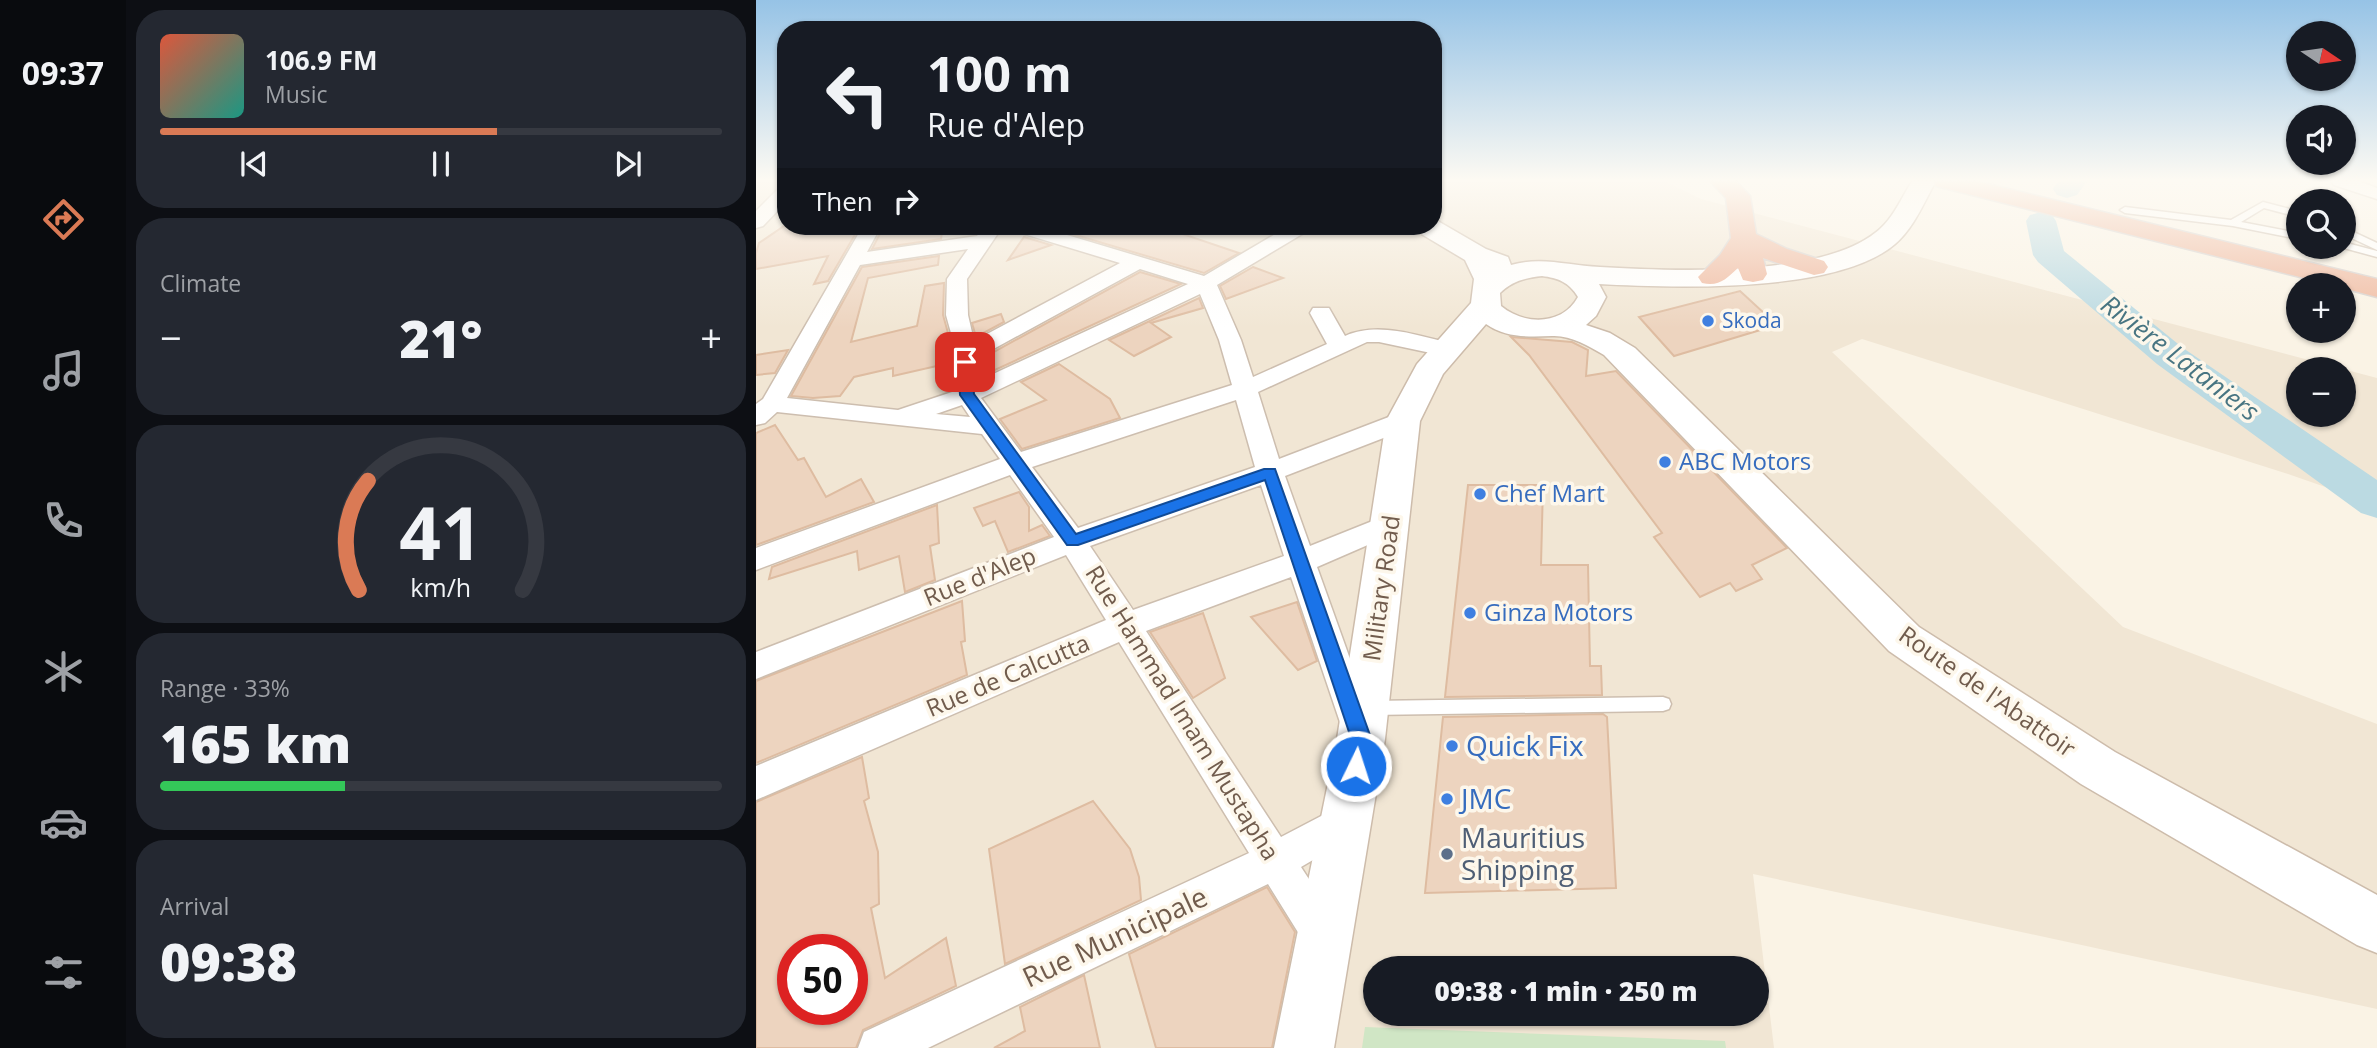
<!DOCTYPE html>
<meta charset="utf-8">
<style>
:root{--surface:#171b24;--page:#242831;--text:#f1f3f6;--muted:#9ea1a6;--line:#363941;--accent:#da7a55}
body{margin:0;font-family:"Open Sans",sans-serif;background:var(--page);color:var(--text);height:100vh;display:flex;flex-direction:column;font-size:26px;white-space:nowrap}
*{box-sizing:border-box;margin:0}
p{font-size:23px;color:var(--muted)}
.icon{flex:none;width:38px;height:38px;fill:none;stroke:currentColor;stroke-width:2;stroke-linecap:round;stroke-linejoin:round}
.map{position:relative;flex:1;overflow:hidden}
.panel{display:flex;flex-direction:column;gap:10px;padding:10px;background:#0d0f14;width:630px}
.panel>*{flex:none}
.top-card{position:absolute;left:21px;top:21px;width:665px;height:214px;border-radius:28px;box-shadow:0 2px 5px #0004;background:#171b24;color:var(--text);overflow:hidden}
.needle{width:46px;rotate:103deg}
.tools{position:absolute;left:1530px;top:21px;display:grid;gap:14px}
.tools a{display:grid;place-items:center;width:70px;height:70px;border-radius:50%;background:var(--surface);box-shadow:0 2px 5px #0004;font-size:35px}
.speed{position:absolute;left:21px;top:934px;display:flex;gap:14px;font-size:35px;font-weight:700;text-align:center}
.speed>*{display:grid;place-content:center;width:91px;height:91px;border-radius:50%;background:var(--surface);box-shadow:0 2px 5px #0004;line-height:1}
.speed .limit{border:10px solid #d22;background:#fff;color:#111}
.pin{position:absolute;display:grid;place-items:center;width:60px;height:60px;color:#fff;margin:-30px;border-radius:14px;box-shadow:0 4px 10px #0006}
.me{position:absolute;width:77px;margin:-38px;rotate:4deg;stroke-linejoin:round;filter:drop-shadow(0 0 5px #0008)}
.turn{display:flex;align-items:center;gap:24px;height:147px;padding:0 35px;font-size:32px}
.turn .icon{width:91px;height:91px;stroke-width:2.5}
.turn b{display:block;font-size:49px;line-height:60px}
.then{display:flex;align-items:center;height:66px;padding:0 35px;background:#0003;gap:14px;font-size:26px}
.big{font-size:52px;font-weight:800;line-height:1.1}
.panel .tile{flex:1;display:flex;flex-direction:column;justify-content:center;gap:10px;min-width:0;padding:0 24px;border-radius:28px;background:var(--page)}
.panel .dial{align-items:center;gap:0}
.dial svg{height:182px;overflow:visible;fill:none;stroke:var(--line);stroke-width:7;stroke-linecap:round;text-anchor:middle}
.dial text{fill:var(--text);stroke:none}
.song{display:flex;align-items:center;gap:21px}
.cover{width:84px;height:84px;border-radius:10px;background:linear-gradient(135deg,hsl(10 70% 55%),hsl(170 70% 35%))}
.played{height:7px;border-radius:4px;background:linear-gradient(90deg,var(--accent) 60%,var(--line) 60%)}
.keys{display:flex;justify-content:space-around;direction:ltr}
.heat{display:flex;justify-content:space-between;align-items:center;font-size:38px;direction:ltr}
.charge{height:10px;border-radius:5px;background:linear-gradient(90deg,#34c759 33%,var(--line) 0)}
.trip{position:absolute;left:607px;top:956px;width:406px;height:70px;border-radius:35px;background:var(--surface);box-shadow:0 2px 5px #0004;font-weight:800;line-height:70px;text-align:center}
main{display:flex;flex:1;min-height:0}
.tabs{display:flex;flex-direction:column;width:126px;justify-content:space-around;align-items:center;background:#090b0e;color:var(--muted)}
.tabs .icon{width:49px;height:49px}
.tabs .current{color:var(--accent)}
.tabs b{font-size:32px;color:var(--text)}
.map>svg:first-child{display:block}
.residential{fill:#f1e6d4;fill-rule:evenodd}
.green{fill:#d0e6c5}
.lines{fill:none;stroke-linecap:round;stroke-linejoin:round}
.river{fill:#bbdae2;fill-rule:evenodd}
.building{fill:#edd4bf;stroke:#debca1;stroke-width:2;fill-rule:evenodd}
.lane-casing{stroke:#cdbeaf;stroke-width:3}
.street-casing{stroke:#cdbeaf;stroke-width:3}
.secondary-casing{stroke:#cdbcab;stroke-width:3}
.highway-casing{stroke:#d7d1cd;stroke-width:3}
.lane{fill:#fff;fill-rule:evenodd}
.street{fill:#fff;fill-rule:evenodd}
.secondary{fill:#fff;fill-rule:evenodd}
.highway{fill:#efbaa1;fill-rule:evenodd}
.route{fill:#1a73e8;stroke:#114b97;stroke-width:2}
.shop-dot{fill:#3f7fe0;stroke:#fdf7eb;stroke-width:2.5}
.service-dot{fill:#5c6f8a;stroke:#fdf7eb;stroke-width:2.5}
.labels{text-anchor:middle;stroke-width:7;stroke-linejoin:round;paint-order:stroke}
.far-shop-label{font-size:21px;fill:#366cbe;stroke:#fdf7eb;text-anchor:start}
.shop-label{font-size:24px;fill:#366cbe;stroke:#fdf7eb;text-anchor:start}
.street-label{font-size:24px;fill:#715c4d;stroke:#fdf7eb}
.water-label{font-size:26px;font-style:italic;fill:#487582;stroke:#fdf7eb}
.near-shop-label{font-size:28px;fill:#366cbe;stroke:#fdf7eb;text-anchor:start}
.near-service-label{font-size:28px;fill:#4e5e75;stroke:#fdf7eb;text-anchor:start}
.near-street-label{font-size:28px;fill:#715c4d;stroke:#fdf7eb}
</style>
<main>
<nav class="tabs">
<b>09:37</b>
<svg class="icon current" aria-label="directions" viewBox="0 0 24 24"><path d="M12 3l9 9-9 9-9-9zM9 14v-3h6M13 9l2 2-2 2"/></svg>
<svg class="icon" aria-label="music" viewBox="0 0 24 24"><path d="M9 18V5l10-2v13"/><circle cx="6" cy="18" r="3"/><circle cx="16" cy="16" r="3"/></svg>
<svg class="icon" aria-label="phone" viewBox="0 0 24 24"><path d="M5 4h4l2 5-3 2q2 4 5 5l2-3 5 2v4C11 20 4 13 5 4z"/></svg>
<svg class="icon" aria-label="climate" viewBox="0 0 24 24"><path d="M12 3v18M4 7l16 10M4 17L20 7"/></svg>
<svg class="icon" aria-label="car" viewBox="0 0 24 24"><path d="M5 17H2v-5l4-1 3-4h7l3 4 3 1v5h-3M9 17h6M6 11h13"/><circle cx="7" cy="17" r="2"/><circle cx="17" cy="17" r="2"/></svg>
<svg class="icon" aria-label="filters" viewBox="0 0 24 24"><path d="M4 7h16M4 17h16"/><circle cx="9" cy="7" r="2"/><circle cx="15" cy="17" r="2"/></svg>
</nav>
<section class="panel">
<div class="tile">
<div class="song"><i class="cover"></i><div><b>106.9 FM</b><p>Music</p></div></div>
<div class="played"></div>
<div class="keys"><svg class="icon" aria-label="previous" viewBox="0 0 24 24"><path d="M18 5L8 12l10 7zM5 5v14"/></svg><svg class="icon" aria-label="pause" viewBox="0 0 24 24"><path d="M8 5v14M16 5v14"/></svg><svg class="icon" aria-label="next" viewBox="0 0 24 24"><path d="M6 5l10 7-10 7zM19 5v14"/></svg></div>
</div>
<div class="tile"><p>Climate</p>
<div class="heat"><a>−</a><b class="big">21°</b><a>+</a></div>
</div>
<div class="tile dial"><svg viewBox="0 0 100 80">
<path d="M14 69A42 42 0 1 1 86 69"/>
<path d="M14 69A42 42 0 0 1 18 21" stroke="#da7a55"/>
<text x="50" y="56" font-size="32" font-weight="700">41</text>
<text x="50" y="72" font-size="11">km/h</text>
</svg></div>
<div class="tile"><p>Range · 33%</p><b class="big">165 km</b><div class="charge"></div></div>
<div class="tile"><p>Arrival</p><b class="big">09:38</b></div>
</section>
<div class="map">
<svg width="1621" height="1048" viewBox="0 0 1621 1048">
<rect width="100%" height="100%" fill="#faf3e5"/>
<!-- residential -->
<path class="residential" d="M0 181H30V226H677V181H908L945 199 1621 378V505L1532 474 1106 339 1076 352 1367 627 1621 724V1009L997 874 1018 1048H0ZM1542 369H1587V415H1542ZM37 950H96V1010H37ZM620 968H1001V1013H620Z"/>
<!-- green -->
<path class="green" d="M609 1027 969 1041 970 1048H606Z"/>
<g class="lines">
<!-- river -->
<g class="river">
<path d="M1302 181H1331L1321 195 1311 198 1301 195 1297 189Z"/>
<path d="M1285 212 1296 215 1300 221 1308 251 1427 348 1621 480V518L1605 513 1401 364 1282 262 1277 255 1270 221 1274 215Z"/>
</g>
</g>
<!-- building -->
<g class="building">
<path d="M28 226H104L72 281 58 284 72 256 0 269V253L3 243Z"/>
<path d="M128 226H148L145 232 187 226 185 239 116 249Z"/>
<path d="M289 226H368L398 234 409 228 483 253 448 273Z"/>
<path d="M268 237 295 245 252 260Z"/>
<path d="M183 256 182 265 112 278 95 342 161 326 169 286 188 283 187 315 192 333 194 363 137 376V368L98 377 84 396 57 398 35 396 106 267Z"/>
<path d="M497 267 527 278 470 299 464 286Z"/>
<path d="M384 272 425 284 228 375 223 369V365L234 354Z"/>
<path d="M984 291 1021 325 918 356 883 317Z"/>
<path d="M443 298 447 308 395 323 415 337 378 356 353 340Z"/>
<path d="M245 314 248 322 220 337 216 323Z"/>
<path d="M755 337 816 342 832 350 830 376 860 371 1031 548 996 565 1006 579 980 591 974 583 944 597 898 537 906 533 773 355Z"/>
<path d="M32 350 19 373 0 375V355Z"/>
<path d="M303 364 354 399 364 418 266 449 244 419 290 400 265 382Z"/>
<path d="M19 425 42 460 48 458 70 497 105 479 118 502 0 545V433Z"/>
<path d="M712 485H787L785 565H832L834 666H845L846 695 689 697Z"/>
<path d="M263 492 273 507V531L286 525 294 536 252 552 239 521 227 526 218 508Z"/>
<path d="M181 505 183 543 174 546 179 580 149 592 143 556 103 570 101 551 13 579 16 567Z"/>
<path d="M206 601 209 641 205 642 211 675 0 763V681Z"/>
<path d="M541 602 561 661 542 670 495 617Z"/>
<path d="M447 613 469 678 437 698 394 632Z"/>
<path d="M847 714 851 717 860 888 669 893 687 717Z"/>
<path d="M106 757 113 798 108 801 122 852 123 904 115 908 129 978 190 938 200 986 107 1030 100 1048H0V802ZM37 950H96V1010H37Z"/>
<path d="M337 801 374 849 383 877 385 900 249 964 233 849Z"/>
<path d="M511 887 539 932 516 1048H400L373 954Z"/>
<path d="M328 975 344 1048H238L269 1031 264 1007Z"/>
</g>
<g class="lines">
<!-- lane casing -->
<g class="lane-casing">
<g id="lane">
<path d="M1507 202 1542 211V217L1508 208 1485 222 1542 233V239L1477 226 1369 213 1364 210 1369 207 1475 220Z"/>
<path d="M1587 227 1621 243V250L1587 234Z"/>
<path d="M1587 242 1621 251V257L1584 247H1587Z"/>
<path d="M907 697 913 699 915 704 913 709 907 711 614 715 608 713 606 708 608 703 614 701Z"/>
</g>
</g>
<!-- street casing -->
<g class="street-casing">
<g id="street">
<path d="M1575 181H1602L1621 188V199L1578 185Z"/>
<path d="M30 186V202L7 226 0 228V211L24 187Z"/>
<path d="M107 226H125L111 252 221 236 229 226H247L211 279 212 315 218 341 364 263 255 230 253 226H281L448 276 533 226H555L553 230 461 285 485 340 497 377 571 344 554 313 557 308H573L589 336C623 321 663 336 697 344L700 349 697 354 689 356 623 342H611L502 392 523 459 638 415 647 413 656 415 659 421 656 427 529 476 554 546 634 514 644 517 648 524 644 531 561 567 618 726 613 737 601 741 589 737 535 577 390 631 525 837 590 803 603 809 609 821 603 833 545 867 581 922 587 936 581 950 567 956 553 950 512 884 172 1048H102L108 1032 493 853 363 642 0 800V766L350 620 310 555 0 679V652L298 537 254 475 0 570V548L244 459 226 434 21 412 9 423 0 425V404L7 399ZM212 249 191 279 190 315 195 333 199 391 142 410 31 398 104 265ZM384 269 432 284 222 381 220 364 232 352ZM444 294 463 340 476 385 265 452 225 398ZM480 400 499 467 322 528 276 467ZM206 405 214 417 180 414ZM505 485 528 556 377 610 334 546Z"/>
</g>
</g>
<!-- secondary casing -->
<g class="secondary-casing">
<path id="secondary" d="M1156 181H1180C1168 202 1158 228 1139 244 1081 294 917 288 843 284L850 297 840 316 830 325 854 333 879 348 1163 627 1359 752 1621 895V953L1601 945 1325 784 1133 651 848 355C833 346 814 335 796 336 773 337 750 338 730 324L687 374 664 421 629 739 578 1048H518L581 739 630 421 661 364 715 303 718 279 709 260 662 232 658 226H677V220H680L730 249 752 257 755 265C786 256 813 266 844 267 915 271 1062 278 1119 233 1136 221 1145 199 1156 181ZM786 276C802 278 813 282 822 297 806 326 768 325 745 306L744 293C756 281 769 278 786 276Z"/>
</g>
<!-- highway casing -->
<g class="highway-casing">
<g id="highway">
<path d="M954 181H980L994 196 1000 234 1031 249 1068 261 1072 267 1068 273 1058 275 1007 258 1011 274 1007 280 997 282 987 280 982 268C970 279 963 287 946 283L942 277 964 255 975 238 970 198Z"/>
<path d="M1177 181H1220L1621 279V297L1587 288V285H1576L1180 186Z"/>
</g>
</g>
<!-- lane -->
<use href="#lane" class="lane"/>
<!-- street -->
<use href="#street" class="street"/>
<!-- secondary -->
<use href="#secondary" class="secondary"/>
<!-- highway -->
<use href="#highway" class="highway"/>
</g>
<!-- sky -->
<linearGradient id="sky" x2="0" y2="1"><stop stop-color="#96c3e6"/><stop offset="0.55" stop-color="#fdfaf3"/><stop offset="1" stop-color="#fdfaf3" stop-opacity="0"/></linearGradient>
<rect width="1621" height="328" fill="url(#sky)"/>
<!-- route -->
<path class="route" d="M209 358 215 362 218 394 320 534 508 469H519L615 738 607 772 600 775 593 772 590 766 595 738 509 480 322 545H311L204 395 202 362Z"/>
<!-- markers -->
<g class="shop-dot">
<circle cx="952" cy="321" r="7"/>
<circle cx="909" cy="462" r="7"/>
<circle cx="724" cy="494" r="7"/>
<circle cx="714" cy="613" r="7"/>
<circle cx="696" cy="746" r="7"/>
<circle cx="691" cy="799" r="7"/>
</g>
<circle class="service-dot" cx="691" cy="854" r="7"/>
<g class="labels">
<!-- far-shop labels -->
<g class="far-shop-label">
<text x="966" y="328">Skoda</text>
</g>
<!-- shop labels -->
<g class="shop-label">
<text x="923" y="470">ABC Motors</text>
<text x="738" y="502">Chef Mart</text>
<text x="728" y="621">Ginza Motors</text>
</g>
<!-- street labels -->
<g class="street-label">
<text transform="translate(224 577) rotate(-22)" y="8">Rue d'Alep</text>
<text transform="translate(626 588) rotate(-82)" y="8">Military Road</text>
<text transform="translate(252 676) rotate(-23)" y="8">Rue de Calcutta</text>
<text transform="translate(1231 692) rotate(35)" y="8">Route de l'Abattoir</text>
<text transform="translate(426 713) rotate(58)" y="8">Rue Hammad Imam Mustapha</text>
</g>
<!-- water labels -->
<g class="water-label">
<text transform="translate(1424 358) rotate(37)" y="9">Rivière Lataniers</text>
</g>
<!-- near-shop labels -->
<g class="near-shop-label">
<text x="710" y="756">Quick Fix</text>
<text x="705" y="809">JMC</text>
</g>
<!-- near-service labels -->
<g class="near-service-label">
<text x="705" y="848">Mauritius<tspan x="705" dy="32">Shipping</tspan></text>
</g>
<!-- near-street labels -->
<g class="near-street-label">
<text transform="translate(359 937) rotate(-25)" y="10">Rue Municipale</text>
</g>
</g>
</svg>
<div class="tools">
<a><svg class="needle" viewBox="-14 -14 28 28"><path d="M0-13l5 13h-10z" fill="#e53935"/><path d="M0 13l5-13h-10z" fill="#9ea1a6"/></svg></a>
<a><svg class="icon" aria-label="sound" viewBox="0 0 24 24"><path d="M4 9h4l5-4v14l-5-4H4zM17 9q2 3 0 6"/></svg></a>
<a><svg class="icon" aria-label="search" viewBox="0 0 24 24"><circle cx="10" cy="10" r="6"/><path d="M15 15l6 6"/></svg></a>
<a>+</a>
<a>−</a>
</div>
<div class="speed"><div class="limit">50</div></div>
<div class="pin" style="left:209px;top:362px;background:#d93025"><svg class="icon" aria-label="arrive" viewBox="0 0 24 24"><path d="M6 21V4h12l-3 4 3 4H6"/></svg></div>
<svg class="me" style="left:600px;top:766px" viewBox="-20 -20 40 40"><circle r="17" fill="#1a73e8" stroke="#fff" stroke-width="3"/><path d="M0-11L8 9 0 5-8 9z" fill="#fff"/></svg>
<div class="trip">09:38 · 1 min · 250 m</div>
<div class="top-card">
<div class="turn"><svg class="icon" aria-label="left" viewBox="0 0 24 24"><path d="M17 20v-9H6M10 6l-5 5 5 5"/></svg><div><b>100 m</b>Rue d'Alep</div></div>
<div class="then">Then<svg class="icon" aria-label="right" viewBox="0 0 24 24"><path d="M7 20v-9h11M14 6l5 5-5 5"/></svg></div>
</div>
</div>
</main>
